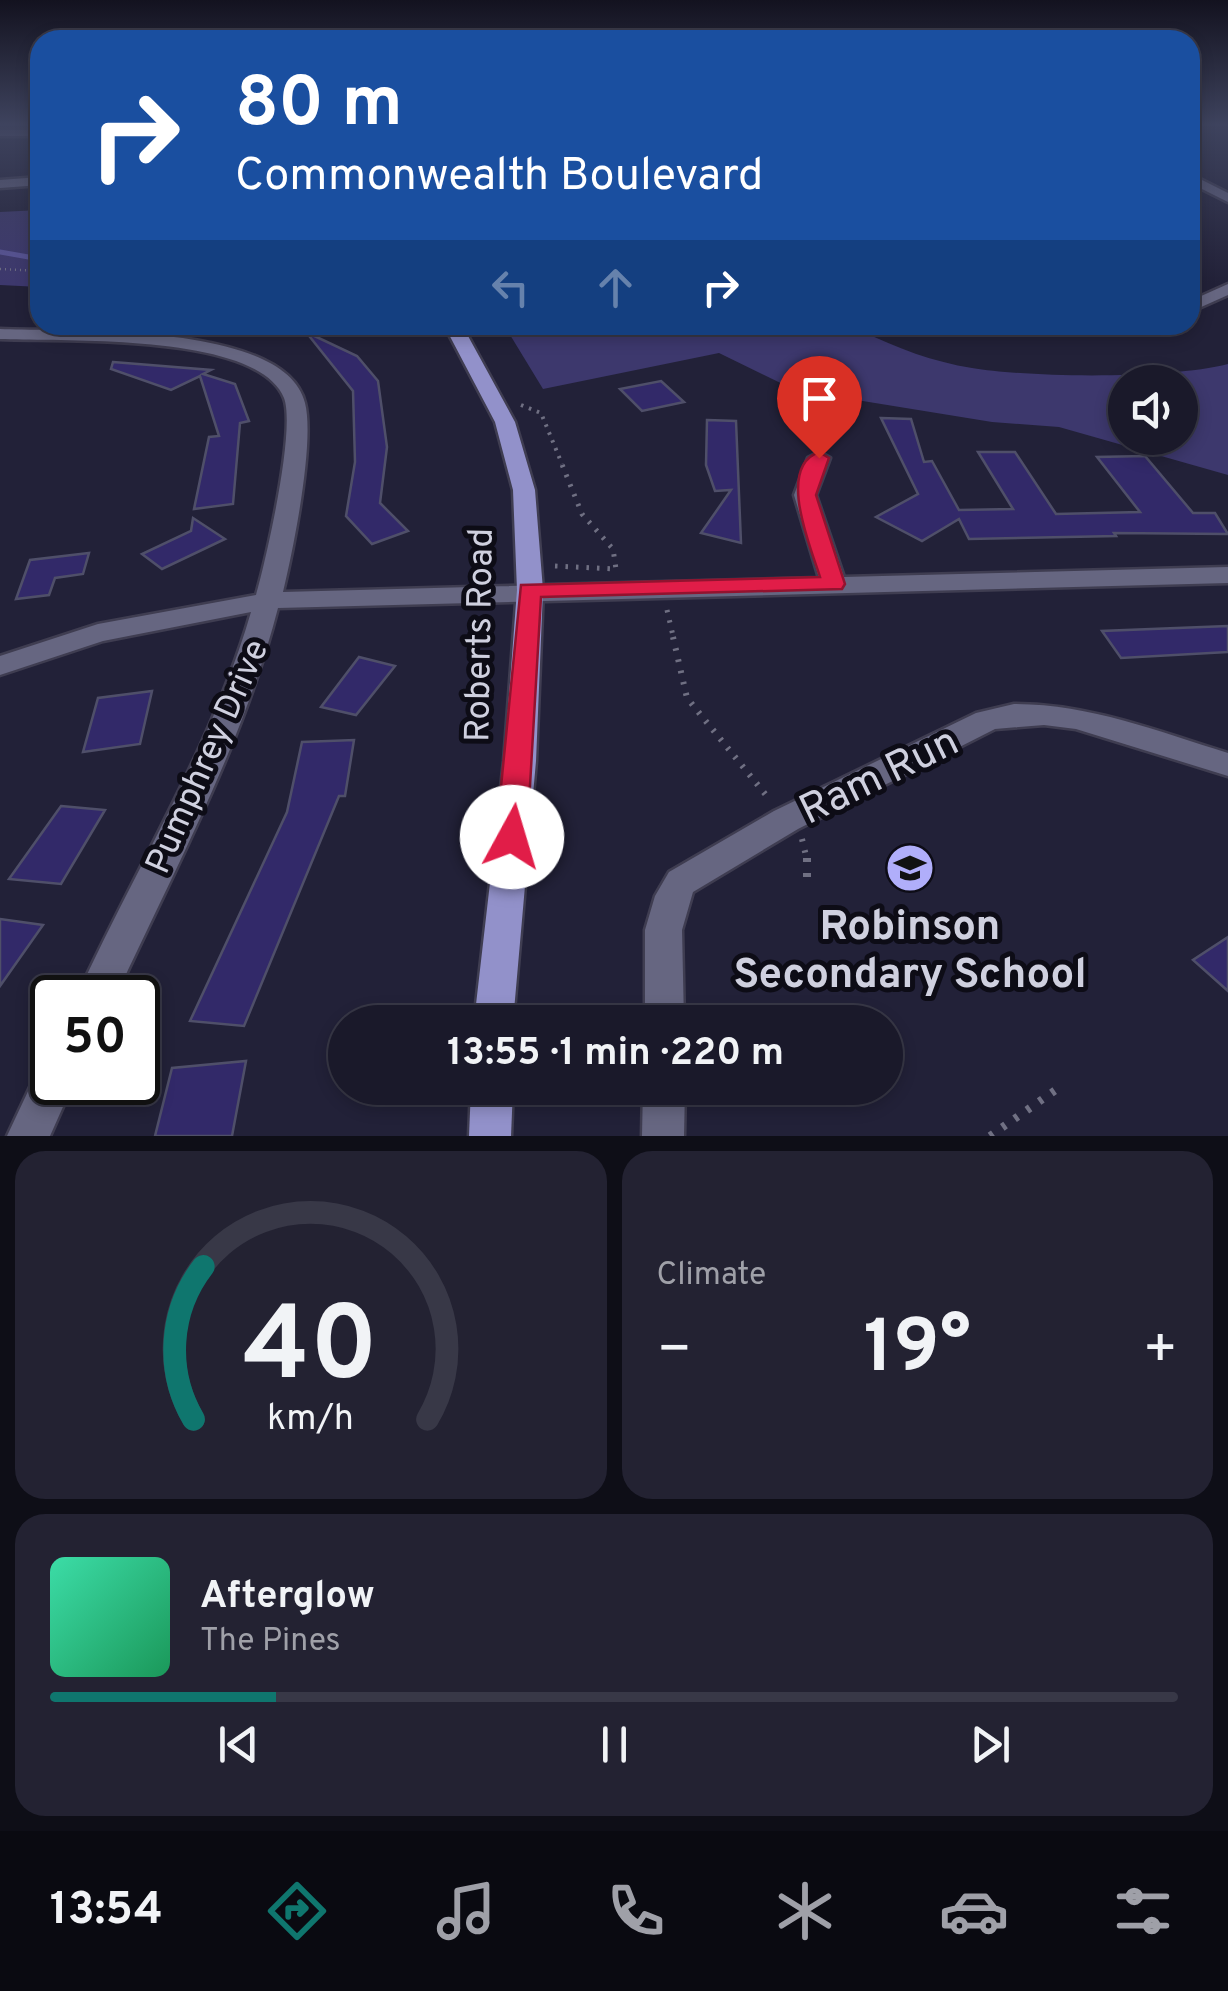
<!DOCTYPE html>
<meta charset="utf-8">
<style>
:root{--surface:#1a192a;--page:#232232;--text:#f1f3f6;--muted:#9fa0a8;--line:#383847;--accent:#0f766e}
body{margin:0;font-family:Overpass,sans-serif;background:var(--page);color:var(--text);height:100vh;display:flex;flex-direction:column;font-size:38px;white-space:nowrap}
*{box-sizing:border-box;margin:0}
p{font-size:32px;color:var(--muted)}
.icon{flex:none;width:55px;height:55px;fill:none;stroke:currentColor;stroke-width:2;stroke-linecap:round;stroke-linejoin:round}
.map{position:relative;height:1136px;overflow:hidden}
.sheet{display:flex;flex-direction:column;gap:15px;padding:15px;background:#0e0e17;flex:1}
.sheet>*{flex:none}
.guide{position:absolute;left:30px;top:30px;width:1170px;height:305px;border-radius:30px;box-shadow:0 5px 15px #0003,0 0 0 2px var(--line);background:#1a4fa0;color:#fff;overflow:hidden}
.fabs{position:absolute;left:1108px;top:365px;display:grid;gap:20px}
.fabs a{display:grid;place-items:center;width:90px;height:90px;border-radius:50%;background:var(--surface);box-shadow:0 5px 15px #0003,0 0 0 2px var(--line);font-size:50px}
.speed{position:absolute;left:30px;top:975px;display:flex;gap:20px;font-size:50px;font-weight:700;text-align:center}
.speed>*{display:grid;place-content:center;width:130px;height:130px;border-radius:50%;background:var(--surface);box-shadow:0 5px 15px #0003,0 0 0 2px var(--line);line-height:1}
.speed .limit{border:5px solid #111;border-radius:15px;background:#fff;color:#111}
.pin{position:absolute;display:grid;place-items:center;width:85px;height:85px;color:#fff;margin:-102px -42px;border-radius:50% 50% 50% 0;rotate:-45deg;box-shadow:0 0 10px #0007}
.pin .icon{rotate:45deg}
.me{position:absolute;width:110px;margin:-55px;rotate:6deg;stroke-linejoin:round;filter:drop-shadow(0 0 8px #0008)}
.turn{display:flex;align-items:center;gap:35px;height:210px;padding:0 40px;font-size:45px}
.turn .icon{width:130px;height:130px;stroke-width:2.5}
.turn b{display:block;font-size:70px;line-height:85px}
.lanes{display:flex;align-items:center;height:95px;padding:0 40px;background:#0003;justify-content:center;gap:50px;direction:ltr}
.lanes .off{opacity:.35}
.big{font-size:75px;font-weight:700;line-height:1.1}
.sheet .card{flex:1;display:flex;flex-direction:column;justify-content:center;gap:15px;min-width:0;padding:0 35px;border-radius:30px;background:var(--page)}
.sheet .dial{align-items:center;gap:0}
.dial svg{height:260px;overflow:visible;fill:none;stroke:var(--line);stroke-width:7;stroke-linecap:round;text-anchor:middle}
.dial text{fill:var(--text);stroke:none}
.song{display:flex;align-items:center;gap:30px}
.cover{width:120px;height:120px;border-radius:15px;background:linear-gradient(135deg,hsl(160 70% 55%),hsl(150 70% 35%))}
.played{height:10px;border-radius:5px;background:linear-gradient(90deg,var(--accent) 20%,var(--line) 20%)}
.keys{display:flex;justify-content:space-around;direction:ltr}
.heat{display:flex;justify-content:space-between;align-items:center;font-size:55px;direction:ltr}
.sheet .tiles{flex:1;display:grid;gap:15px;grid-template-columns:1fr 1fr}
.card:last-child{grid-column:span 2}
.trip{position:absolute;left:328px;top:1005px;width:575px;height:100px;border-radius:50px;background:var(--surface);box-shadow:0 5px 15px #0003,0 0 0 2px var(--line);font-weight:700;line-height:100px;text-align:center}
.dock{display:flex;height:160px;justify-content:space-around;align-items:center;background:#0a0a11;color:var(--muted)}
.dock .icon{width:70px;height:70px}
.dock .active{color:var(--accent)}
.dock b{font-size:45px;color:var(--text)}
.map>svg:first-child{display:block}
.green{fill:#3d386d;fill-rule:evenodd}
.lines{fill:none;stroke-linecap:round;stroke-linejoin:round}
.stream{stroke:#5a5599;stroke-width:5}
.building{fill:#322969;stroke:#4f4f69;stroke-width:2.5}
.minor-casing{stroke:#3f3d51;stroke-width:5}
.major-casing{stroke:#3f3d51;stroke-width:5}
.path-far4{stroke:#707083;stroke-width:2.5;stroke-dasharray:1 4;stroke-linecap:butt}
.path-far3{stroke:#707083;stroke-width:4;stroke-dasharray:2.5 6;stroke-linecap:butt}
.path-far2{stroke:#707083;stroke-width:5;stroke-dasharray:2.5 8;stroke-linecap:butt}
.path-far1{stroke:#707083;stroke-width:6;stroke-dasharray:2.5 9;stroke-linecap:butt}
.path{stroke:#707083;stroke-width:8;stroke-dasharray:4 11;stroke-linecap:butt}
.minor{fill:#666681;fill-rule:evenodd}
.major{fill:#9291ca;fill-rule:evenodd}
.route{fill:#e11d48;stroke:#92132f;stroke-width:2.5}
.labels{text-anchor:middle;stroke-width:10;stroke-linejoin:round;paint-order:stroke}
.street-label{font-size:35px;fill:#cfd0df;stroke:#0d0c16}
.near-street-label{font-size:42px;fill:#cfd0df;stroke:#0d0c16}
.near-poi-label{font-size:42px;font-weight:bold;fill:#cfd0df;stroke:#0d0c16}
</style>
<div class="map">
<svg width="1228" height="1136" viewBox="0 0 1228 1136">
<rect width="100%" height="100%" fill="#222138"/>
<!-- green -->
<g class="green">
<path d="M40 210V287L0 285V212Z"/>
<path d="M504 325H860L862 331C896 348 934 362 972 368 1032 378 1170 379 1228 364V475L1059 427 992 422 795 390 719 353 543 389ZM1180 382V438H1125V382Z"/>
</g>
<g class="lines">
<!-- stream -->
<path class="stream" d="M0 252 40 259"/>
</g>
<!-- building -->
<g class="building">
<path d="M306 332 357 356 378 381 387 447 380 503 408 531 372 544 346 516 355 462 353 391Z"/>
<path d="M113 362 211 370 203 374 235 384 249 421 240 423 233 504 194 509 209 437 219 436 200 376 171 390 111 369Z"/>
<path d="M661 381 684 402 642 411 620 389Z"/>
<path d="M881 418 911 419 924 462 932 461 959 510 1013 509 978 452H1015L1056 514 1140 512 1097 457 1145 456 1193 513H1215L1228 534 1114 533 1116 536 969 539 959 519 922 541 876 517 918 494Z"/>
<path d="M707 420 736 421 741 543 701 533 731 490 715 491 706 465Z"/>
<path d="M193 518 225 539 162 569 142 554 191 531Z"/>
<path d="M89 553 83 574 55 578 49 595 16 599 30 560Z"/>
<path d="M1228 626V652L1121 658 1102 631Z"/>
<path d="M359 657 395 666 356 715 321 707Z"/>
<path d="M152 691 140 744 83 752 98 698Z"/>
<path d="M354 740 345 796H339L244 1026 190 1021 287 812 302 742Z"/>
<path d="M61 806 105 810 61 884 9 879Z"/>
<path d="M0 919 43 925 0 986Z"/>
<path d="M1228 937V991L1193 960Z"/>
<path d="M246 1061 232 1136H155L172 1068Z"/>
</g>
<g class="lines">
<!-- minor casing -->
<g class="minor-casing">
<g id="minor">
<rect x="0" y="130" width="40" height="6"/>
<path d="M1190 174 1228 193V202L1190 183Z"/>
<path d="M40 177V185L0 188V180Z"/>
<path d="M1228 284V295L1190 312V301Z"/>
<path d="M1010 325H1129L1120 330H1019Z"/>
<path d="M0 329C66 332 285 321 305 403 315 442 293 551 283 592L819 578 794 495 808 458 819 452 830 458 816 495 844 577 1228 567V583L278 608C243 744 174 870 115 998H76C135 869 211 749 251 612L103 641 0 675V656L98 624 256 595C266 560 296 429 284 398 257 332 62 342 0 339Z"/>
<path d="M1014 704C1089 704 1157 731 1228 753V776L1076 729 1044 725 995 729 798 829 693 892 682 930 684 1022H645V930L655 896 669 872 774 811 976 713Z"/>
<path d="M52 1063V1082H74L50 1136H7L39 1068Z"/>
<path d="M643 1088H685L684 1136H642Z"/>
</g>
</g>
<!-- major casing -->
<g class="major-casing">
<g id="major">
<path d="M444 325H462L515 422 535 490 543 590 536 761 513 1022H474L504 761 517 590 513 490 495 422Z"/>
<path d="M471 1088H513L511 1136H469Z"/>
</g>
</g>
<!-- path-far4 -->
<path class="path-far4" d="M0 269 40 271"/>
<!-- path-far3 -->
<g class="path-far3">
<path d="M417 325 434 330"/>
<path d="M521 405 541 413 562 464"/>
</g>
<!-- path-far2 -->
<g class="path-far2">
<path d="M555 566 616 569 613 549 582 514 561 462"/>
<path d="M667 610 674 640"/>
</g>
<!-- path-far1 -->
<g class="path-far1">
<path d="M673 637 687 698 770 800"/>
<path d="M802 839 807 860"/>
</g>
<!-- path -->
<g class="path">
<path d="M807 858V886"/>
<path d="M990 1136 1057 1089"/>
</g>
<!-- minor -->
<use href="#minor" class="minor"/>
<!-- major -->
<use href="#major" class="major"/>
</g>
<!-- sky -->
<linearGradient id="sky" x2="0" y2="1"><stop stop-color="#13121f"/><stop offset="0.44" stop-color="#3e435e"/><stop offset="1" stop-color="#3e435e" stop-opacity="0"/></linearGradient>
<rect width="1228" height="283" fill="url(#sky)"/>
<!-- route -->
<path class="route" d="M819 452 829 458 816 495 845 584 842 589 541 597 527 837 523 846 512 849 501 846 496 837 521 585 820 577C811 548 776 467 819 452Z"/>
<!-- icons -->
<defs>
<g id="school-disc" transform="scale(2.5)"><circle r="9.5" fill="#b0aefa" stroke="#0d0c16"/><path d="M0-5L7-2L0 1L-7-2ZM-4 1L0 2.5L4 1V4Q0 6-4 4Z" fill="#111"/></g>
</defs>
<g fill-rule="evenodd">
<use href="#school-disc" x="910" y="868"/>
</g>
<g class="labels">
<!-- street labels -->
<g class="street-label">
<text transform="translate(478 635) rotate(-89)" y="12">Roberts Road</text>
<text transform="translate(206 756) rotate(-66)" y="12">Pumphrey Drive</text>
</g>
<!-- near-street labels -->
<g class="near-street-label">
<text transform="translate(878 774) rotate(-26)" y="15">Ram Run</text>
</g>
<!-- near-poi labels -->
<g class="near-poi-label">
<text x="910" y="939">Robinson<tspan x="910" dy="48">Secondary School</tspan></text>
</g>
</g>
</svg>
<div class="fabs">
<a><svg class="icon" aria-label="sound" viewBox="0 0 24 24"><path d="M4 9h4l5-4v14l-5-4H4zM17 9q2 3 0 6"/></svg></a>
</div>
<div class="speed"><div class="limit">50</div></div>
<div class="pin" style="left:819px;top:458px;background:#d93025"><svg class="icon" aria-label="arrive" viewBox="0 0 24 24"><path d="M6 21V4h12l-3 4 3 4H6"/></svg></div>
<svg class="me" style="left:512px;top:837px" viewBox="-20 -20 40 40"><circle r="19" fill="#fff"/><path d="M0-13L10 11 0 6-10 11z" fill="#e11d48"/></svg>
<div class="trip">13:55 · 1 min · 220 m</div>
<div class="guide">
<div class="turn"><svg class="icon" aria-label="right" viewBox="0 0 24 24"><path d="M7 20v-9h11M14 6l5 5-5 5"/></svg><div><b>80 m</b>Commonwealth Boulevard</div></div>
<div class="lanes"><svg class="icon off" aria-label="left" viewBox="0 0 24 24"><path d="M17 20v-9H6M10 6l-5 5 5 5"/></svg><svg class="icon off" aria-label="ahead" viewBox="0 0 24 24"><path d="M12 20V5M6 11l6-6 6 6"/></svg><svg class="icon" aria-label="right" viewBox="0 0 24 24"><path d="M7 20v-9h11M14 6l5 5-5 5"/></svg></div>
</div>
</div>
<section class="sheet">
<div class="tiles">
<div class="card dial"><svg viewBox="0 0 100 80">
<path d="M14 69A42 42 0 1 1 86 69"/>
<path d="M14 69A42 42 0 0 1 17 22" stroke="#0f766e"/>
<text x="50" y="56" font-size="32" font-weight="700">40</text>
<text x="50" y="72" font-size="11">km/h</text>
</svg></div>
<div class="card"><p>Climate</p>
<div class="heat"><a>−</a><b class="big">19°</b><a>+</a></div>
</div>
<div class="card">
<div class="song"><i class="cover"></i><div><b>Afterglow</b><p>The Pines</p></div></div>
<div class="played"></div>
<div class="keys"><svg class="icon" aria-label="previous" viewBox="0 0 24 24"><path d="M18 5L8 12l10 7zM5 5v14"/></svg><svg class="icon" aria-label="pause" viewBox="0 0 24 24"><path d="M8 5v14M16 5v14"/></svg><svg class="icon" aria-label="next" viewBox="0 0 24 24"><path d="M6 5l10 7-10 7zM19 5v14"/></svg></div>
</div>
</div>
</section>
<nav class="dock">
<b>13:54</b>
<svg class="icon active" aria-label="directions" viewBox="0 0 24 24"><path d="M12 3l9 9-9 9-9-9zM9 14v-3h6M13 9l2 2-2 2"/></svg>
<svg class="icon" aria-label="music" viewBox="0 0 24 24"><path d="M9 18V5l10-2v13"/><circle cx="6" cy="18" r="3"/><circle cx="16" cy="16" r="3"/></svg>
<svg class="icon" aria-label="phone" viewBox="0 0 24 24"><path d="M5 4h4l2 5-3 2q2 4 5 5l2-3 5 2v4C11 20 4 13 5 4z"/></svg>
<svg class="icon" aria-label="climate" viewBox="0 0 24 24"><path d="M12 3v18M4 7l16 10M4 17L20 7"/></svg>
<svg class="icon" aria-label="car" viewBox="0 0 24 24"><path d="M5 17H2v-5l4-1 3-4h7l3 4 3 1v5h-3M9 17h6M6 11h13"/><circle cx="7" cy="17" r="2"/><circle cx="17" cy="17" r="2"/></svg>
<svg class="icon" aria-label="filters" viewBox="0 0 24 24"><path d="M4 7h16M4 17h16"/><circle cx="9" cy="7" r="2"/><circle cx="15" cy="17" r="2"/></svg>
</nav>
